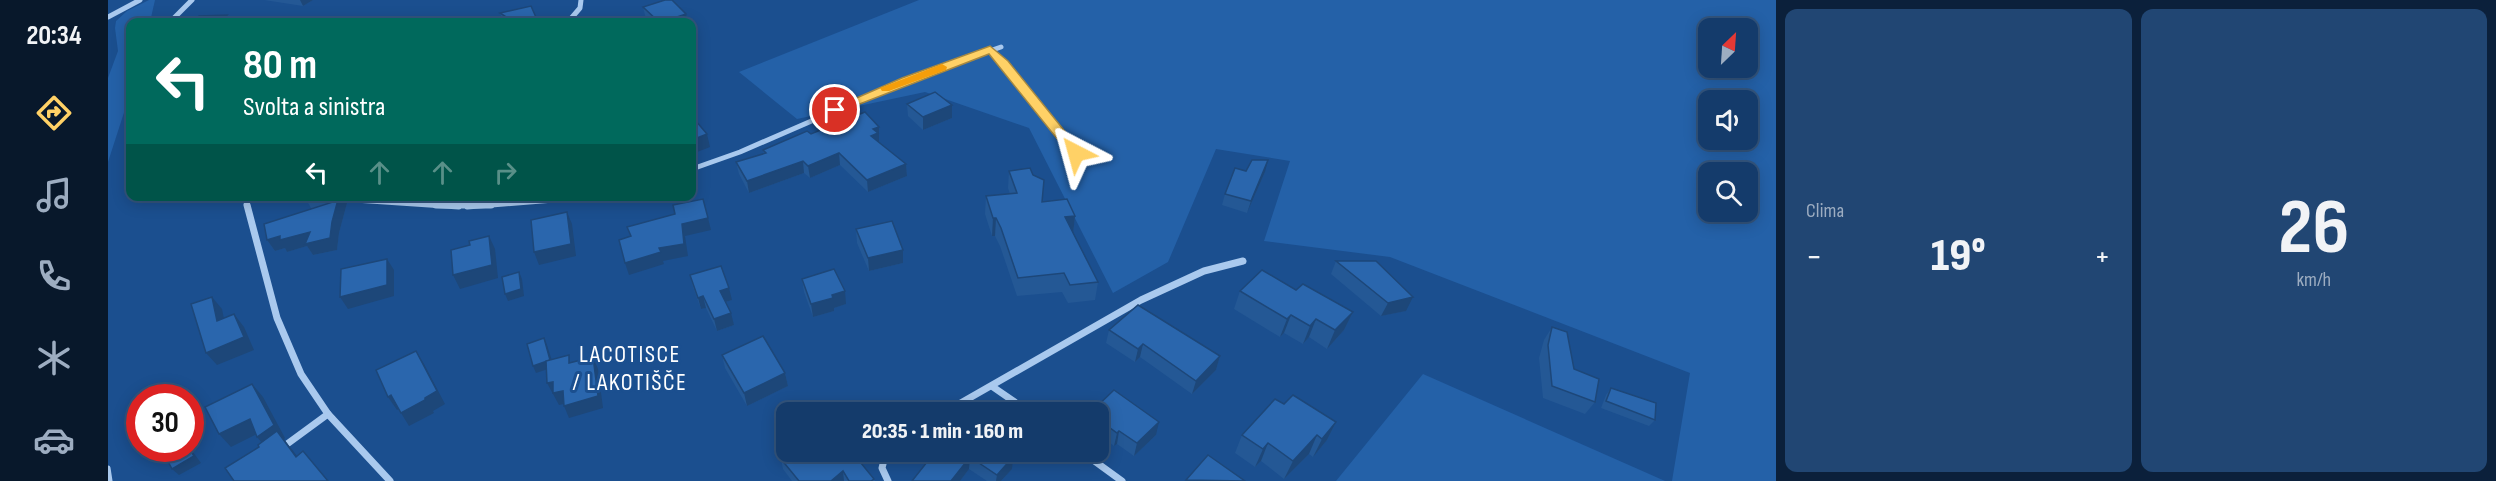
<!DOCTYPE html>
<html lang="it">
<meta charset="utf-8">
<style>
:root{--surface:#143b6b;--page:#214673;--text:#f1f3f6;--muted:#9dadc1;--line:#33557e;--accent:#ffd166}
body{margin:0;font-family:"Sofia Sans Condensed",sans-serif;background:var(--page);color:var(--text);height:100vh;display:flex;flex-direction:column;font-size:22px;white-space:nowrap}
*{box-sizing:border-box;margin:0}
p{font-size:20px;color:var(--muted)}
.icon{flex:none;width:33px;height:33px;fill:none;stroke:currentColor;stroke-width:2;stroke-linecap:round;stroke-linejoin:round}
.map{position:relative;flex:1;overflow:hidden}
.drawer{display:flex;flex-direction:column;gap:9px;padding:9px;background:#0b203b;width:720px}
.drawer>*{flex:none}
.hud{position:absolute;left:18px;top:18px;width:570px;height:183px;border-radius:12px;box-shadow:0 3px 15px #0003,0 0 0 2px var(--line);background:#00695c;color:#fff;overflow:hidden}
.needle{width:39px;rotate:25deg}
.tools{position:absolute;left:1590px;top:18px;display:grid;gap:12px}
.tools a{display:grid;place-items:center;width:60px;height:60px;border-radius:12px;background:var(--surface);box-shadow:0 3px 15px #0003,0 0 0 2px var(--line);font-size:30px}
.speed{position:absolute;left:18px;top:384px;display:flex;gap:12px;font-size:30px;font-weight:700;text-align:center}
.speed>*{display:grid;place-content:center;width:78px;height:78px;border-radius:50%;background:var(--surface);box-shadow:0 3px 15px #0003,0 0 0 2px var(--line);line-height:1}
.speed .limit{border:9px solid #d22;background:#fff;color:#111}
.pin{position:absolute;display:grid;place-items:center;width:51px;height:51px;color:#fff;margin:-26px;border:3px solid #fff;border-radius:50%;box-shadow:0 2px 6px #0007}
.me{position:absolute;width:66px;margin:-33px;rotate:321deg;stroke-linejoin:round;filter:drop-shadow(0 0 4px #0008)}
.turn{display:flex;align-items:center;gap:21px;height:126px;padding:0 18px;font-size:27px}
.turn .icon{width:78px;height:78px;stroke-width:2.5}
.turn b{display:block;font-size:42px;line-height:51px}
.lanes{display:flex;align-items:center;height:57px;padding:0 18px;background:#0003;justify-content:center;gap:30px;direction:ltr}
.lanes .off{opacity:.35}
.big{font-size:45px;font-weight:800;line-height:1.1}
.drawer .tile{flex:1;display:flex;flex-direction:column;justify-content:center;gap:9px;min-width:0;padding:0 21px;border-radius:12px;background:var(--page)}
.drawer .dial{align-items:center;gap:0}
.dial b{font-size:78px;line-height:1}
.heat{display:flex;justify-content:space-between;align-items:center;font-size:33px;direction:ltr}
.drawer .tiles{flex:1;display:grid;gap:9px;grid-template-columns:repeat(2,1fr)}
.trip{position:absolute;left:668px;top:402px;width:333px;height:60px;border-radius:12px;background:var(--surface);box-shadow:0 3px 15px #0003,0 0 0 2px var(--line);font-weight:800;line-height:60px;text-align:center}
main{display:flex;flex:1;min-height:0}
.tabs{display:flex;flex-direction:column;width:108px;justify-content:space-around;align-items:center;background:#08182b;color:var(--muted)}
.tabs .icon{width:42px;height:42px}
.tabs .selected{color:var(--accent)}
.tabs b{font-size:27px;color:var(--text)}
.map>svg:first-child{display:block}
.green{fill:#2461a8;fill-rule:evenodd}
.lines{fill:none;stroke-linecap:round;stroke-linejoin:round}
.service{stroke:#a9c9ee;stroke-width:5}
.minor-far1{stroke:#a9c9ee;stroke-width:5}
.minor{stroke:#a9c9ee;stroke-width:7}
.wall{fill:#245895}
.shaded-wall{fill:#1d4779}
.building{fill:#2a66ad;stroke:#1d4779;stroke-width:1.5}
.route{fill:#ffd166;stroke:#a68842;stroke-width:1.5}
.slow{fill:#f59e0b}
.labels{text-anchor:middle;stroke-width:6;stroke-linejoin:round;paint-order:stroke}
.quarter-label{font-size:24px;letter-spacing:1.5px;fill:#fff;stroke:#1b4f8f}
</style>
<main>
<nav class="tabs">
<b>20:34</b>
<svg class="icon selected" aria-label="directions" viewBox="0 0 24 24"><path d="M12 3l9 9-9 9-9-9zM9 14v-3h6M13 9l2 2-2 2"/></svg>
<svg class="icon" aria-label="music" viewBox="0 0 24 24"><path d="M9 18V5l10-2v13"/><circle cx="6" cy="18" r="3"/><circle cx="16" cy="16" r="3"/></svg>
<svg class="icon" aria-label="phone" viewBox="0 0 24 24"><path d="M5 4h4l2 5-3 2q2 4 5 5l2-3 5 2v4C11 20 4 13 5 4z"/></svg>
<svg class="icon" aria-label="climate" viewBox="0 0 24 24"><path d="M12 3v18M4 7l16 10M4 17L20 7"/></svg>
<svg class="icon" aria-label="car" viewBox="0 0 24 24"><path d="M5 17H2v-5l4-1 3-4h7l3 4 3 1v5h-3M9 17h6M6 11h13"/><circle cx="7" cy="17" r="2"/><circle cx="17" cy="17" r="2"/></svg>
</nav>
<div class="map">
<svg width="1668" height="481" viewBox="0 0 1668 481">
<rect width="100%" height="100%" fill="#1b4f8f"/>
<!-- green -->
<g class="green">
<path d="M41 0H47L42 22H22V94L0 162V78L10 51 7 28 8 21 19 11Z"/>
<path d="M811 0H1668V481H1564L1582 373 1282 257 1156 241 1182 161 1108 149 1060 262 1005 293 921 128 817 92 689 119 631 72ZM1600 28H1640V68H1600ZM1600 100H1640V140H1600ZM1600 172H1640V212H1600Z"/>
<path d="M1315 374 1557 481H1228Z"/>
</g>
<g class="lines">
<!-- service -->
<path class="service" d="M0 468 2 481"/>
<!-- minor-far1 -->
<g class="minor-far1">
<path d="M0 17 32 0"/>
<path d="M62 22 84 0"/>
<path d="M460 22 472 8 473 0"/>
<path d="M882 50 968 153"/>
<path d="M584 169 632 152 798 80 893 47"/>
<path d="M137 196 140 207"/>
<path d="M232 199 351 207"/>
<path d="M359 207 495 196"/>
</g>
<!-- minor -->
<g class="minor">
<path d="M139 205 169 318 193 374 220 414 175 447"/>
<path d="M328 205H383"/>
<path d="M885 387 921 412"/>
<path d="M837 412 1033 300 1096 271 1135 261"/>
<path d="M220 414 282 481"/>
<path d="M778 452 774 468 780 481"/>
<path d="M974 452 1014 481"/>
</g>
</g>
<!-- wall -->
<g class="wall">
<path d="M156 0H205L195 6Z"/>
<path d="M535 7 580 22H541L538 19Z"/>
<path d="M392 13 430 22H395Z"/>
<path d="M799 104 844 105V118L815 130 800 116Z"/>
<path d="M771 127V142L798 164 799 176 760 192 732 165 702 178 696 173 641 193 631 174 628 162 656 154 655 150Z"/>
<path d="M901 171 934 202 967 216 965 233 990 282 987 300 960 303 954 292 909 296 892 246 887 236H884L877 214 878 196 902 194 900 188Z"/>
<path d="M1157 172 1139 213 1114 205 1117 194Z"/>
<path d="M196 196H235L239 203 231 233 229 250 205 255 199 246 179 252 177 248 167 251 159 240 206 209 203 208Z"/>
<path d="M320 196H360L357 199 322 200Z"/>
<path d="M748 229 795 263 761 271 749 243Z"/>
<path d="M1228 261 1298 311 1273 316 1223 274Z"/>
<path d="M582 275 624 300 617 302 626 325 609 331 598 308 593 309 585 287Z"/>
<path d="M694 279 738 304 726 308V311L705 317 696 292Z"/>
<path d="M1188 290 1245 312 1236 330 1219 349 1201 337 1195 344 1176 333 1172 337 1126 309 1132 291Z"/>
<path d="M1444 327 1466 369 1487 402 1477 414 1435 398 1431 358 1436 340Z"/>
<path d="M1001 330 1112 356 1108 370 1084 394 1032 357 1027 362 998 343Z"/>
<path d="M614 355 677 373 680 386 639 406 617 368Z"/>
<path d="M1503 388 1547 420 1541 426 1493 408 1498 395Z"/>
<path d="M1176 404 1228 422 1219 440 1205 457 1201 454 1176 479 1153 461 1147 467 1127 453 1134 435Z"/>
<path d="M990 412 1048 435 1026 456 1009 444 1006 446 990 434Z"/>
<path d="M687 452 766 479 767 481H684L675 469 673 459Z"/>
<path d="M827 452H898L904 469 893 481H879L861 469 852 481H804Z"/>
</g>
<!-- shaded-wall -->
<g class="shaded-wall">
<path d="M192 0H205L195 6Z"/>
<path d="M578 14 580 22H554Z"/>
<path d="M119 15 123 22H111Z"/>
<path d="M844 105V118L815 130V117Z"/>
<path d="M771 127V145L763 136 765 129Z"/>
<path d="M599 134 602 147 584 154V140Z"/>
<path d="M731 153 732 165 702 178 700 166Z"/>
<path d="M1160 160 1157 172 1139 213 1143 201Z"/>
<path d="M695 161 696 173 641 193 639 181Z"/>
<path d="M798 164 799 176 760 192 759 180Z"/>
<path d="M41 196H62L44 201Z"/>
<path d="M231 196H235L239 203 231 233 229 250 205 255 199 246 179 252 177 248 167 251 159 240 224 222Z"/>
<path d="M459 212 464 224 468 256 431 265 426 252Z"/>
<path d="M967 216 965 234 957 217Z"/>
<path d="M600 218 603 230 577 236 580 256 555 261 556 264 521 275 517 263 574 224Z"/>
<path d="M885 218H888L887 236H884Z"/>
<path d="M381 236 387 249 390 278 352 289 345 275Z"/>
<path d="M795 250V263L761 271 760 258Z"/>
<path d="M279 259 286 270V296L240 309 232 297Z"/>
<path d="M411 272 414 279 416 296 400 301 397 294Z"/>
<path d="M621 288 624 300 614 303 612 291Z"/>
<path d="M737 291 738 304 726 308V311L705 317 703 304 724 295Z"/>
<path d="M595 296 598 308 593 309 590 298Z"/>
<path d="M104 297 114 309 119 334 109 321Z"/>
<path d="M1305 297 1298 311 1273 316 1280 303Z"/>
<path d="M1245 312 1236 330 1219 349 1227 330Z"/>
<path d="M623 313 626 325 609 331 606 319Z"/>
<path d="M126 314 136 327 146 350 109 365 98 353Z"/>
<path d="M1183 315 1176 333 1172 337 1179 319Z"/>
<path d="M1208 319 1201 337 1195 344 1202 326Z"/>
<path d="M436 338 439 345 446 367 428 373 425 366Z"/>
<path d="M1035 344 1032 357 1027 362 1030 349Z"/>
<path d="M308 351 316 364 337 404 325 411 326 413 301 426 293 413Z"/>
<path d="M1112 356 1108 370 1084 394 1088 381Z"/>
<path d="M485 357 490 369 495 408 461 418 456 406Z"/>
<path d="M677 373 680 386 639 406 636 393Z"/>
<path d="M445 382 455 391 460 403 451 405 439 383Z"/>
<path d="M144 384 155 397 177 438 176 439 202 473 160 450 149 437Z"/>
<path d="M283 395 292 408 289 410 280 397Z"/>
<path d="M142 419 153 432 123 447 111 434Z"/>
<path d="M1051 422 1048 435 1026 456 1029 443Z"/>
<path d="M1228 422 1219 440 1205 457 1214 439Z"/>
<path d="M1011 431 1009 444 1006 446 1009 433Z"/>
<path d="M1209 435 1201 454 1176 479 1185 461Z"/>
<path d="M1160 443 1153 461 1147 467 1155 449Z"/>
<path d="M81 448H82L93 463 71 475 64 469Z"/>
<path d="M862 457 861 469 852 481H843Z"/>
<path d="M905 457 904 469 893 481H888L889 475Z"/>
<path d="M735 471 736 481H723Z"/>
</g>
<!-- building -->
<g class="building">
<path d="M557 0H564L578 14 554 22H551L535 7Z"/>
<path d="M423 6 430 22H406L392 13Z"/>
<path d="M119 15 111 22H83L91 16Z"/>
<path d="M827 92 844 105 815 117 799 104Z"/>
<path d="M757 112 771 127 765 129 770 133 763 136 798 164 759 180 731 153 700 166 695 161 639 181 628 162 658 153 655 150 699 131 703 134Z"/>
<path d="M587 120 599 134 584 140V121Z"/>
<path d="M1144 160H1160L1143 201 1117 194 1127 168 1138 171Z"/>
<path d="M922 168 925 175 936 180 934 202 959 199 967 216 957 217 990 282 962 285 956 273 910 278 893 228 888 218H885L878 196 909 193 901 171Z"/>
<path d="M196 196H231L224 222 222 238 197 244 202 232 172 240V236L159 240 156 224 225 202Z"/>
<path d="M595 199 600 218 574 224 576 244 551 248 553 252 517 263 511 240 523 236 519 227 567 214 565 205Z"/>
<path d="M459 212 463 244 426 252 423 220Z"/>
<path d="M784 221 795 250 760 258 748 229Z"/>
<path d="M381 236 384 265 345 275 343 250 362 245 361 241Z"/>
<path d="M279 259V285L232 297 233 269Z"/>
<path d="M1228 261H1268L1305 297 1280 303Z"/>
<path d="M613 266 621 288 612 291 623 313 606 319 595 296 590 298 582 275Z"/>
<path d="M726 269 737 291 724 295 725 298 703 304 694 279Z"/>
<path d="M1154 270 1188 290 1195 284 1245 312 1227 330 1208 319 1202 326 1183 315 1179 319 1132 291Z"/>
<path d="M411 272 413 289 397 294 394 277Z"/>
<path d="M104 297 109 321 126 314 136 337 98 353 83 304Z"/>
<path d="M1030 305 1112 356 1088 381 1035 344 1030 349 1001 330Z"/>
<path d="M1444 327 1459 332 1466 369 1491 379 1487 402 1444 386 1440 345Z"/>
<path d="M655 336 677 373 636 393 614 355Z"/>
<path d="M436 338 442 360 425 366 419 344Z"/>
<path d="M308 351 329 391 317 398V400L293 413 283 395 280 397 268 370Z"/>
<path d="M461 355V363L485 357 490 396 456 406 455 391 445 393V382L439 383 438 361Z"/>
<path d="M144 384 166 425 149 437 142 419 111 434 97 407Z"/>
<path d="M1503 388 1548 403 1547 420 1498 401Z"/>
<path d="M1006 390 1051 422 1029 443 1011 431 1009 433 990 419V412H983Z"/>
<path d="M1185 395 1228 422 1214 439 1209 435 1185 461 1160 443 1155 449 1134 435 1167 399 1176 404Z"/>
<path d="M169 431 188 457 195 451 220 481H126L117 468 151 447 150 445Z"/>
<path d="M53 448H81L86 456 64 469Z"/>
<path d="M687 452H744L766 479 763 481H741L735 471 723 481H691L673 459Z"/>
<path d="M827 452H898L905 457 889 475 862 457 843 481H804Z"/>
<path d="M1100 455 1137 481 1078 480Z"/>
</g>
<!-- route -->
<path class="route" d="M882 46 900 61 972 150V156H963L881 54 731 112 727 113 721 110 794 78Z"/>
<!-- slow -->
<path class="slow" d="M834 64 839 67 838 70 781 91H774L772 88Z"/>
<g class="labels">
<!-- quarter labels -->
<g class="quarter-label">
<text x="522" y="362">LACOTISCE<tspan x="522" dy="28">/ LAKOTIŠČE</tspan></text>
</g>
</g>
</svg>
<div class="tools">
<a><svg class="needle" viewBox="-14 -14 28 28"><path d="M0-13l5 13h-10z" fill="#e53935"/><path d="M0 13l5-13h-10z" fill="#9dadc1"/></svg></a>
<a><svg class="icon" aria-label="sound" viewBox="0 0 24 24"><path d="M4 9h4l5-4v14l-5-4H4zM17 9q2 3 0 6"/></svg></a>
<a><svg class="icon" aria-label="search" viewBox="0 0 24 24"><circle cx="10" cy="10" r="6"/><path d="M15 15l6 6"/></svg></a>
</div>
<div class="speed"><div class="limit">30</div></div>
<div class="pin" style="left:727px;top:110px;background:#d93025"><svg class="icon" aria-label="arrive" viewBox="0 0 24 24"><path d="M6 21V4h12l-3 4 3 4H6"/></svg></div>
<svg class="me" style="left:968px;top:153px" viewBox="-20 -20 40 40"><path d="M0-17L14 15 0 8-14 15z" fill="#ffd166" stroke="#fff" stroke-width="4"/></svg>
<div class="trip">20:35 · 1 min · 160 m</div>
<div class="hud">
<div class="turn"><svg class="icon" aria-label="left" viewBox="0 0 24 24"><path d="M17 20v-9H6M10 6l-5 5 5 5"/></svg><div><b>80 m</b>Svolta a sinistra</div></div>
<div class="lanes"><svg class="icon" aria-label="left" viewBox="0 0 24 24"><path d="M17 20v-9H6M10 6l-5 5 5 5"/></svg><svg class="icon off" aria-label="ahead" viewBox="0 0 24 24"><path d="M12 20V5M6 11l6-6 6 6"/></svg><svg class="icon off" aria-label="ahead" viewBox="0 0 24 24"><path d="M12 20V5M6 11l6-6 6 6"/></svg><svg class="icon off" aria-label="right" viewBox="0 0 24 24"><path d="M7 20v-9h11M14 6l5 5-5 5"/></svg></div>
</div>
</div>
<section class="drawer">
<div class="tiles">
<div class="tile"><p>Clima</p>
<div class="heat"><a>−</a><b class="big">19°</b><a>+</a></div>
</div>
<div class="tile dial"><b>26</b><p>km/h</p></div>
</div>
</section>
</main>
